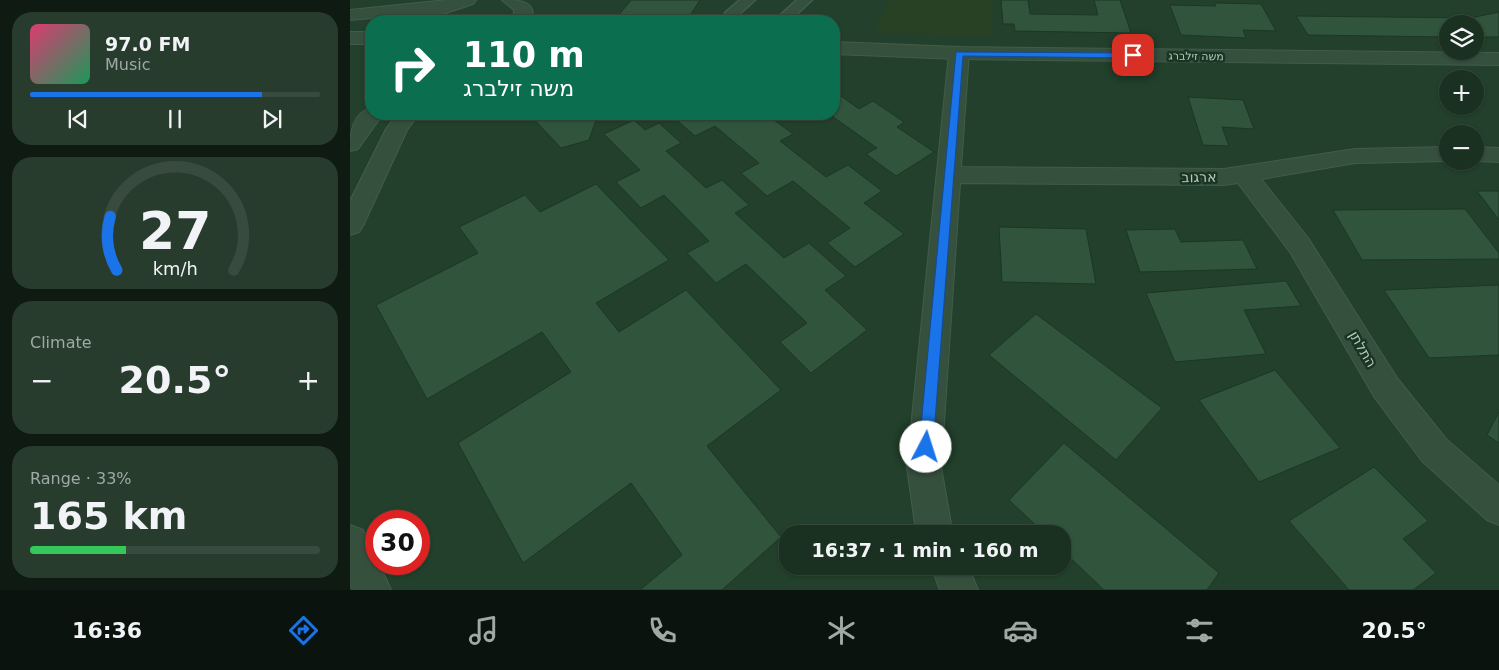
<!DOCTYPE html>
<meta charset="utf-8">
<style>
:root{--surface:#1a3020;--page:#273c2d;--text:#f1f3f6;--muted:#9fa9a5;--line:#384b3e;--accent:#1a73e8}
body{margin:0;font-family:"DejaVu Sans",Heebo,sans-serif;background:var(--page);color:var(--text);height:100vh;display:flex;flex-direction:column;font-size:19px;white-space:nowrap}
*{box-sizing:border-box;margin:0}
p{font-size:16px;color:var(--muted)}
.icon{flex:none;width:28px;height:28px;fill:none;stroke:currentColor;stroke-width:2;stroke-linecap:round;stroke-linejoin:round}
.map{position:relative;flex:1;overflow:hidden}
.details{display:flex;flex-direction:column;gap:12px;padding:12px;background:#0e1a12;width:350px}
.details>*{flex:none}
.hud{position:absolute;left:15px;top:15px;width:475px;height:105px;border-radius:20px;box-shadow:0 1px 4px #0004,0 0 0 1px var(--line);background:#0b6e4f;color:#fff;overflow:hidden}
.fabs{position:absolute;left:1089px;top:15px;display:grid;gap:10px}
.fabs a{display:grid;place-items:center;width:45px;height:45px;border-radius:50%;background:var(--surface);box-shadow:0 1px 4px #0004,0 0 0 1px var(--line);font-size:25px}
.speed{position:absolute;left:15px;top:510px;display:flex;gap:10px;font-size:25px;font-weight:700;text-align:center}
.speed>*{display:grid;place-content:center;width:65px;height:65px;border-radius:50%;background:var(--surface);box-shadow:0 1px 4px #0004,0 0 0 1px var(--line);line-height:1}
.speed .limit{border:8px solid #d22;background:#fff;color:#111}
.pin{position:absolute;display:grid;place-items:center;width:42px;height:42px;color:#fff;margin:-21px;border-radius:10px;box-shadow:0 2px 8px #0006}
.me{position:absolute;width:55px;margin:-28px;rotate:5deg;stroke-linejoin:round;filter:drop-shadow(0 0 4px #0008)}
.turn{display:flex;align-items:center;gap:18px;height:105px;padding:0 15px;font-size:22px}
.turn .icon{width:65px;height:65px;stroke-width:2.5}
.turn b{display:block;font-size:35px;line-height:42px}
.big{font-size:38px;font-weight:600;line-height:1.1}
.details .tile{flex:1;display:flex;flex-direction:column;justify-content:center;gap:8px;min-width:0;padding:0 18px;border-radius:20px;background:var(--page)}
.details .dial{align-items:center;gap:0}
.dial svg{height:130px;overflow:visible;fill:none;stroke:var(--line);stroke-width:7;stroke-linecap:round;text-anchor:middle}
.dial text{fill:var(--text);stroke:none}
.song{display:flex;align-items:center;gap:15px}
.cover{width:60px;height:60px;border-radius:8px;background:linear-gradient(135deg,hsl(340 70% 55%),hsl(150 70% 35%))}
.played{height:5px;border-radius:2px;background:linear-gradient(90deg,var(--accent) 80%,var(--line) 80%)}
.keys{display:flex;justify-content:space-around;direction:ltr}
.heat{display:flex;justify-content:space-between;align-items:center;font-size:28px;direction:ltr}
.charge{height:8px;border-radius:4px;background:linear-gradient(90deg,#34c759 33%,var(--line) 0)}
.trip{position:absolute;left:429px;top:525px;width:292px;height:50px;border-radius:20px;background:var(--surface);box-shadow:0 1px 4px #0004,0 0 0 1px var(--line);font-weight:600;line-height:50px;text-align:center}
.dock{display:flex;height:80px;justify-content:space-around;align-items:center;background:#0a130d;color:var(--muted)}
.dock .icon{width:35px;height:35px}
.dock .on{color:var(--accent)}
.dock b{font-size:22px;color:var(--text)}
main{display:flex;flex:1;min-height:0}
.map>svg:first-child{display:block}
.green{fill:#284124}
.building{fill:#30553c;stroke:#1d3725}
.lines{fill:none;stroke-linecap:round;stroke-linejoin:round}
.service-casing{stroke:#425c4b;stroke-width:3}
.minor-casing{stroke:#425c4b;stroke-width:2}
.tertiary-casing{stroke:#425c4b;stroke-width:2}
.service{fill:#36503e;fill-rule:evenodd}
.minor{fill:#36503e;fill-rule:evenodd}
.tertiary{fill:#36503e;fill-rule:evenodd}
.route{fill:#1a73e8;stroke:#114b97}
.labels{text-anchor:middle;stroke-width:5;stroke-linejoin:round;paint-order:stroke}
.far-street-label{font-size:11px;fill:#b2cbbb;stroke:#1b3523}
.street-label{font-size:14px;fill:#b2cbbb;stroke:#1b3523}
</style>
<main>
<section class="details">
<div class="tile">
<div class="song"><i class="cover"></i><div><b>97.0 FM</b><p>Music</p></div></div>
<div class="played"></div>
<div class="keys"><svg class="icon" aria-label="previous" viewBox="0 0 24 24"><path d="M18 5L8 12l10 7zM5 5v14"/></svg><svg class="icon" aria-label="pause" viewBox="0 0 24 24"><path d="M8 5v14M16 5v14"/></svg><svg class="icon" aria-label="next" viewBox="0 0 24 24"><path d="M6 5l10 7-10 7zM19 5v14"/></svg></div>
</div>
<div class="tile dial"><svg viewBox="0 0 100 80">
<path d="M14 69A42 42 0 1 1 86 69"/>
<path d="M14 69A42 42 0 0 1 10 36" stroke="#1a73e8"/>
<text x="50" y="56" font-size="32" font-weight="700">27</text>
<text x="50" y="72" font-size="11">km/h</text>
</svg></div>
<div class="tile"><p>Climate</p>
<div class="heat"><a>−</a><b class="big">20.5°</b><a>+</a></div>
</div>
<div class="tile"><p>Range · 33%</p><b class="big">165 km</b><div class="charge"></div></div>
</section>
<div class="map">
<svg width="1149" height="590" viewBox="0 0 1149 590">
<rect width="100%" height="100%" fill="#22402b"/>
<!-- green -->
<path class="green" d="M538 0H643L641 36 525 33Z"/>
<!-- building -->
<g class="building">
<path d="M281 0H350L339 17 268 16Z"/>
<path d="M651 0H678L680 14 748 15 744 0H770L781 33 665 31 664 24H653Z"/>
<path d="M864 3 911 4 926 31 893 30 896 38 831 35 820 5 866 6Z"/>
<path d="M1149 12V37H1125V24H1098V37L958 35 946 16 1121 18Z"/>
<path d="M484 91 509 109 523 101 554 122 547 127 584 152 546 176 516 154 527 148 479 114H484Z"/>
<path d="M838 97 893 100 904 129 872 127 879 146 853 145Z"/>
<path d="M124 114H248L239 140 211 148 180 115 121 118Z"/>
<path d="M326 114H394L403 121 416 114 443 134 430 141 476 177 498 165 532 191 514 203 554 234 505 267 477 243 500 228 443 181 417 196 391 173 409 163 365 126 345 136 322 116Z"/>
<path d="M284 120 295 130 309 123 331 143 316 151 356 188 372 180 399 205 385 213 434 258 459 243 496 276 475 290 517 330 461 373 430 342 457 323 396 264 366 283 337 253 359 241 314 195 291 208 266 182 290 170 254 134Z"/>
<path d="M246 184 319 260 246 303 269 332 336 290 431 390 357 446 431 537 372 590H290L332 555 281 483 173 563 108 443 221 372 192 332 77 399 26 305 128 253 109 227 175 195 190 212Z"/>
<path d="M1127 191H1149V220Z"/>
<path d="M1115 209 1149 253V259L1012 260 983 210Z"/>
<path d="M649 227 736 229 746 284 652 282Z"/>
<path d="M825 229 831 242 893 240 907 269 790 272 776 230Z"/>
<path d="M936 281 951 306 894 310 916 354 825 362 796 293Z"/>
<path d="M1149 285V355L1079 358 1034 290Z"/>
<path d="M686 314 812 408 766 460 639 355Z"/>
<path d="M925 370 990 448 909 482 849 400Z"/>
<path d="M1149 412V443L1137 435Z"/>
<path d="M714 443 869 573 857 590H754L712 550V534H695L659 500Z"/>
<path d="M1024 467 1078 521 1053 539 1086 573 1063 590H999L939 521Z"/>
</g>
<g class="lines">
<!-- service casing -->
<g class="service-casing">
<g id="service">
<path d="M390 0H405L387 16H377L375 13Z"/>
<path d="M447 0H462L439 21H424Z"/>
</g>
</g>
<!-- minor casing -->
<g class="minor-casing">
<g id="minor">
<path d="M609 47 616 49 619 53 611 167 874 169 1005 149 1098 147V161L1005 163 911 179 958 238 1047 378 1096 439 1149 485V525L1137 520 1072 461 1025 398 940 252 888 183 874 185 610 183 591 467 601 524 605 534H569L565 524 557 467 599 53 602 49Z"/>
<path d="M1125 147 1149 148V162L1125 161Z"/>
<path d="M581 566H618L628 590H590Z"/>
</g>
</g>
<!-- tertiary casing -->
<g class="tertiary-casing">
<g id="tertiary">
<path d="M97 0H126L123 4 78 19 72 18 69 14 0 20V10Z"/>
<path d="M152 0C167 0 189 0 181 21H163L164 10Z"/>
<rect x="0" y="32" width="21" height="12"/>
<path d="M484 42 609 47 1149 53V65L609 59 484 54Z"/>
<path d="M21 108V114H33L8 149 0 151C0 134 2 113 21 108Z"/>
<path d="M47 114H69L57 130 13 226 9 232 0 235V201L36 129Z"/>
<path d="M0 525 13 530 26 558V564H29L41 590H3L0 584Z"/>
</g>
</g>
<!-- service -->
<use href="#service" class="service"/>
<!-- minor -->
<use href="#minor" class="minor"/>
<!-- tertiary -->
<use href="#tertiary" class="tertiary"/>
</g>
<!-- route -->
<path class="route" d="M606 52 783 53 787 55 783 58 613 56 583 447 581 451 576 453 571 451 569 447Z"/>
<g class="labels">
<!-- far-street labels -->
<g class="far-street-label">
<text transform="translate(846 56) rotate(1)" y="4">משה זילברג</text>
</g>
<!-- street labels -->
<g class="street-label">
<text transform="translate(849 177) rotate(-1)" y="5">ארגוב</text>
<text transform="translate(1013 349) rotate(60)" y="5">התלתן</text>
</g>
</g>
</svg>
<div class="fabs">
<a><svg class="icon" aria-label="layers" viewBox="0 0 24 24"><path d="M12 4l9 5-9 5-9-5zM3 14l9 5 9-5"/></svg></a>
<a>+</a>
<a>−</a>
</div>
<div class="speed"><div class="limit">30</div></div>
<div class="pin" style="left:783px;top:55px;background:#d93025"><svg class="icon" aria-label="arrive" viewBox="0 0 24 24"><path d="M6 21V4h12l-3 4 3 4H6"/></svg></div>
<svg class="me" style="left:576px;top:447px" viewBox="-20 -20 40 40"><circle r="19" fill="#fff"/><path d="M0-13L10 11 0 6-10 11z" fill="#1a73e8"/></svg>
<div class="trip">16:37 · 1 min · 160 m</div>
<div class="hud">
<div class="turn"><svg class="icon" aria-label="right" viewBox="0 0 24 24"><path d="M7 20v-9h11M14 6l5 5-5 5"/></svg><div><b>110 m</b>משה זילברג</div></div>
</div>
</div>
</main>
<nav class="dock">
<b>16:36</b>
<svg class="icon on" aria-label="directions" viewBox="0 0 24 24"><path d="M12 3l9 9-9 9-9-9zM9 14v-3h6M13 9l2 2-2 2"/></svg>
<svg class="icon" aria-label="music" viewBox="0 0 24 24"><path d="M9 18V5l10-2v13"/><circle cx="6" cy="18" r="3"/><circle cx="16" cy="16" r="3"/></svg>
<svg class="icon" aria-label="phone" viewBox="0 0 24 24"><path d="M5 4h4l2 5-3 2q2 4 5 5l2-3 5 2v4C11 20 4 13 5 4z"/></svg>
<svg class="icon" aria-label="climate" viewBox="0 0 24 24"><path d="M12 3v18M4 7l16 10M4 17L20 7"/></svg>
<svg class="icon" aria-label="car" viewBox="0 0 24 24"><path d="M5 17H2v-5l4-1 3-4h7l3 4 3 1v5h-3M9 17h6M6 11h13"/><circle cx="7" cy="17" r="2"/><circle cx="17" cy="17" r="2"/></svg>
<svg class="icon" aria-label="filters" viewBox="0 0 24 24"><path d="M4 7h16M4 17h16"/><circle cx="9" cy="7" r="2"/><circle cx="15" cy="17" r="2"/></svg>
<b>20.5°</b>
</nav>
